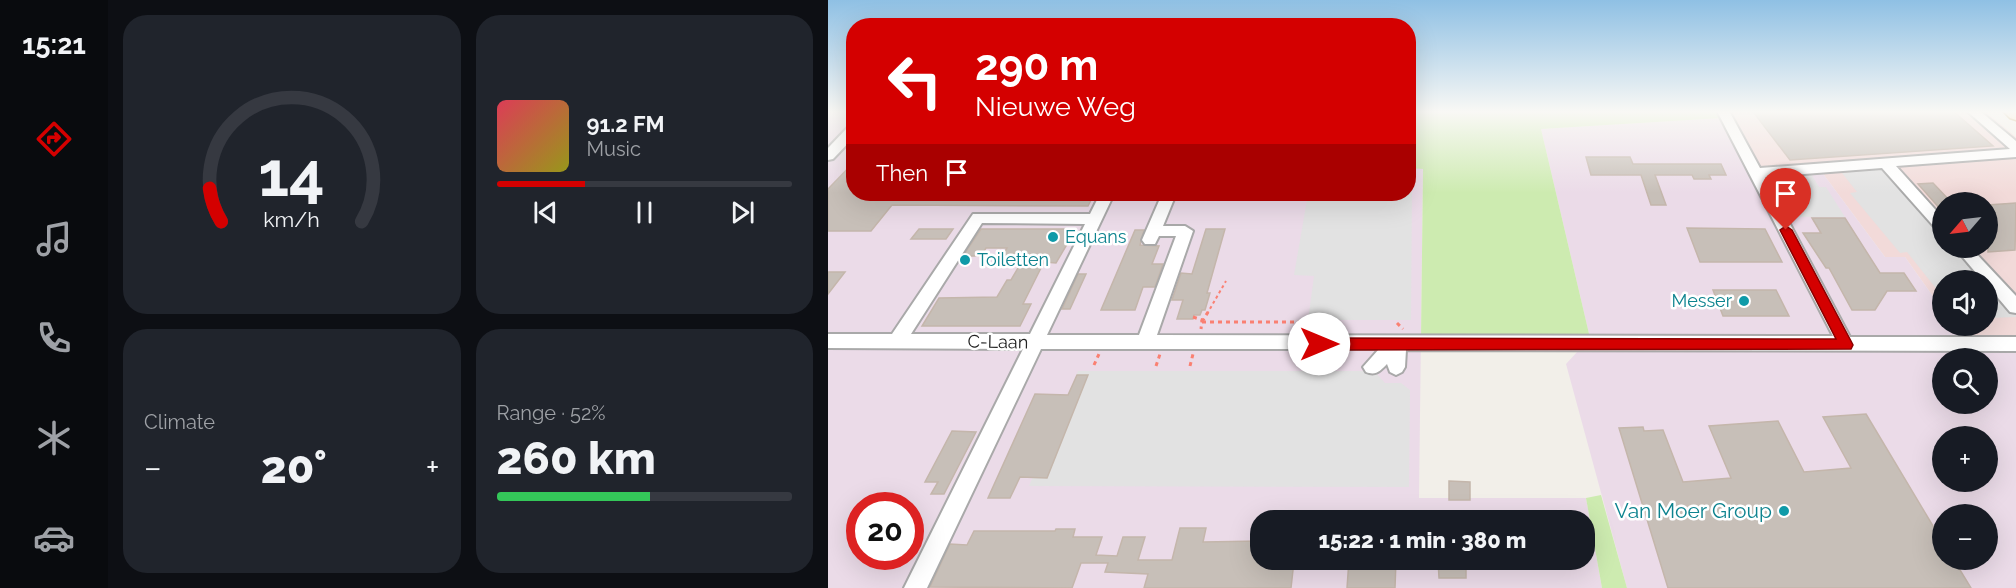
<!DOCTYPE html>
<meta charset="utf-8">
<style>
:root{--surface:#171b24;--page:#20242c;--text:#f1f3f6;--muted:#9ea1a6;--line:#363941;--accent:#d40000}
body{margin:0;font-family:Raleway,sans-serif;background:var(--page);color:var(--text);height:100vh;display:flex;flex-direction:column;font-size:22px;white-space:nowrap}
*{box-sizing:border-box;margin:0}
p{font-size:20px;color:var(--muted)}
.icon{flex:none;width:33px;height:33px;fill:none;stroke:currentColor;stroke-width:2;stroke-linecap:round;stroke-linejoin:round}
.map{position:relative;flex:1;overflow:hidden}
.details{display:flex;flex-direction:column;gap:15px;padding:15px;background:#0d0f14;width:720px}
.details>*{flex:none}
.hud{position:absolute;left:18px;top:18px;width:570px;height:183px;border-radius:24px;box-shadow:0 6px 24px #0002;background:#d40000;color:#fff;overflow:hidden}
.needle{width:39px;rotate:242deg}
.fabs{position:absolute;left:1104px;top:192px;display:grid;gap:12px}
.fabs a{display:grid;place-items:center;width:66px;height:66px;border-radius:50%;background:var(--surface);box-shadow:0 6px 24px #0002;font-size:30px}
.speed{position:absolute;left:18px;top:492px;display:flex;gap:12px;font-size:30px;font-weight:700;text-align:center}
.speed>*{display:grid;place-content:center;width:78px;height:78px;border-radius:50%;background:var(--surface);box-shadow:0 6px 24px #0002;line-height:1}
.speed .limit{border:9px solid #d22;background:#fff;color:#111}
.pin{position:absolute;display:grid;place-items:center;width:51px;height:51px;color:#fff;margin:-62px -26px;border-radius:50% 50% 50% 0;rotate:-45deg;box-shadow:0 0 6px #0007}
.pin .icon{rotate:45deg}
.me{position:absolute;width:66px;margin:-33px;rotate:90deg;stroke-linejoin:round;filter:drop-shadow(0 0 4px #0008)}
.turn{display:flex;align-items:center;gap:21px;height:126px;padding:0 30px;font-size:27px}
.turn .icon{width:78px;height:78px;stroke-width:2.5}
.turn b{display:block;font-size:42px;line-height:51px}
.then{display:flex;align-items:center;height:57px;padding:0 30px;background:#0003;gap:12px;font-size:22px}
.big{font-size:45px;font-weight:800;line-height:1.1}
.details .widget{flex:1;display:flex;flex-direction:column;justify-content:center;gap:9px;min-width:0;padding:0 21px;border-radius:24px;background:var(--page)}
.details .dial{align-items:center;gap:0}
.dial svg{height:156px;overflow:visible;fill:none;stroke:var(--line);stroke-width:7;stroke-linecap:round;text-anchor:middle}
.dial text{fill:var(--text);stroke:none}
.song{display:flex;align-items:center;gap:18px}
.cover{width:72px;height:72px;border-radius:9px;background:linear-gradient(135deg,hsl(350 70% 55%),hsl(60 70% 35%))}
.played{height:6px;border-radius:3px;background:linear-gradient(90deg,var(--accent) 30%,var(--line) 30%)}
.keys{display:flex;justify-content:space-around;direction:ltr}
.heat{display:flex;justify-content:space-between;align-items:center;font-size:33px;direction:ltr}
.charge{height:9px;border-radius:4px;background:linear-gradient(90deg,#34c759 52%,var(--line) 0)}
.details .tiles{flex:1;display:grid;gap:15px;grid-template-columns:repeat(2,1fr)}
.trip{position:absolute;left:422px;top:510px;width:345px;height:60px;border-radius:24px;background:var(--surface);box-shadow:0 6px 24px #0002;font-weight:800;line-height:60px;text-align:center}
main{display:flex;flex:1;min-height:0}
.tabs{display:flex;flex-direction:column;width:108px;justify-content:space-around;align-items:center;background:#090b0e;color:var(--muted)}
.tabs .icon{width:42px;height:42px}
.tabs .active{color:var(--accent)}
.tabs b{font-size:27px;color:var(--text)}
.map>svg:first-child{display:block}
.commercial{fill:#f2dad9;fill-rule:evenodd}
.industrial{fill:#ebdbe8;fill-rule:evenodd}
.grass{fill:#cdebb0}
.parking{fill:#e2e2e2}
.building{fill:#c7bfb8;stroke:#c4b6ab;stroke-width:1.5}
.lines{fill:none;stroke-linecap:round;stroke-linejoin:round}
.minor-casing{stroke:#a9a9a9;stroke-width:4}
.major-casing{stroke:#a06b00;stroke-width:3}
.path-far1{stroke:#fa8072;stroke-width:2;stroke-dasharray:3 3;stroke-linecap:butt}
.path{stroke:#fa8072;stroke-width:3;stroke-dasharray:4 4;stroke-linecap:butt}
.minor{fill:#fff;fill-rule:evenodd}
.major{fill:#fcd6a4;fill-rule:evenodd}
.route{fill:#d40000;stroke:#8a0000;stroke-width:1.5}
.culture-dot{fill:#0f9aa8;stroke:#fff;stroke-width:2}
.labels{text-anchor:middle;stroke-width:5;stroke-linejoin:round;paint-order:stroke}
.culture-label{font-size:18px;fill:#0d838f;stroke:#fff;text-anchor:start}
.street-label{font-size:18px;fill:#222;stroke:#fff}
.near-culture-label{font-size:21px;fill:#0d838f;stroke:#fff;text-anchor:end}
</style>
<main>
<nav class="tabs">
<b>15:21</b>
<svg class="icon active" aria-label="directions" viewBox="0 0 24 24"><path d="M12 3l9 9-9 9-9-9zM9 14v-3h6M13 9l2 2-2 2"/></svg>
<svg class="icon" aria-label="music" viewBox="0 0 24 24"><path d="M9 18V5l10-2v13"/><circle cx="6" cy="18" r="3"/><circle cx="16" cy="16" r="3"/></svg>
<svg class="icon" aria-label="phone" viewBox="0 0 24 24"><path d="M5 4h4l2 5-3 2q2 4 5 5l2-3 5 2v4C11 20 4 13 5 4z"/></svg>
<svg class="icon" aria-label="climate" viewBox="0 0 24 24"><path d="M12 3v18M4 7l16 10M4 17L20 7"/></svg>
<svg class="icon" aria-label="car" viewBox="0 0 24 24"><path d="M5 17H2v-5l4-1 3-4h7l3 4 3 1v5h-3M9 17h6M6 11h13"/><circle cx="7" cy="17" r="2"/><circle cx="17" cy="17" r="2"/></svg>
</nav>
<section class="details">
<div class="tiles">
<div class="widget dial"><svg viewBox="0 0 100 80">
<path d="M14 69A42 42 0 1 1 86 69"/>
<path d="M14 69A42 42 0 0 1 8 52" stroke="#d40000"/>
<text x="50" y="56" font-size="32" font-weight="700">14</text>
<text x="50" y="72" font-size="11">km/h</text>
</svg></div>
<div class="widget">
<div class="song"><i class="cover"></i><div><b>91.2 FM</b><p>Music</p></div></div>
<div class="played"></div>
<div class="keys"><svg class="icon" aria-label="previous" viewBox="0 0 24 24"><path d="M18 5L8 12l10 7zM5 5v14"/></svg><svg class="icon" aria-label="pause" viewBox="0 0 24 24"><path d="M8 5v14M16 5v14"/></svg><svg class="icon" aria-label="next" viewBox="0 0 24 24"><path d="M6 5l10 7-10 7zM19 5v14"/></svg></div>
</div>
<div class="widget"><p>Climate</p>
<div class="heat"><a>−</a><b class="big">20°</b><a>+</a></div>
</div>
<div class="widget"><p>Range · 52%</p><b class="big">260 km</b><div class="charge"></div></div>
</div>
</section>
<div class="map">
<svg width="1188" height="588" viewBox="0 0 1188 588">
<rect width="100%" height="100%" fill="#f2efe9"/>
<!-- commercial -->
<path class="commercial" d="M888 111H1157L1188 137V336L1135 338 1126 326H1160V280H1114V309L1077 257H1057L993 171 923 176ZM1114 202H1160V248H1114Z"/>
<!-- industrial -->
<g class="industrial">
<path d="M0 111H25L26 194H580L581 168H595L591 498H758L774 588H0ZM32 506H82V556H32ZM432 520H756V560H432Z"/>
<path d="M893 118 924 176 993 171 1057 257H1077L1114 309V326H1126L1135 338 1188 336V588H799L738 364 762 338 713 129ZM1114 358H1160V404H1114ZM1114 436H1160V482H1114ZM1114 514H1160V560H1114Z"/>
</g>
<!-- grass -->
<g class="grass">
<path d="M580 111H888L893 118 713 129 762 338H593L595 169 581 168Z"/>
<path d="M773 495 799 588H774L758 498Z"/>
</g>
<!-- parking -->
<g class="parking">
<path d="M1057 168 1114 232V248H1129L1159 280H1114V296L1079 252 1072 253 1022 193 1029 192 1014 173Z"/>
<path d="M982 172 991 187H998L1017 217H958L937 176Z"/>
<path d="M581 183H584L583 320H480L486 276 466 275 480 194H580Z"/>
<path d="M1160 282 1188 313V317L1160 318Z"/>
<path d="M250 371H546L557 383H573L582 390 581 487 201 486Z"/>
</g>
<!-- building -->
<g class="building">
<path d="M971 111H1125L1165 146 962 160 926 113Z"/>
<path d="M758 157H802L805 164H893L898 175H881L883 179H866L864 175H827L838 205H823L813 175H763Z"/>
<path d="M26 162V194H266L260 206 64 205 43 231H0V189Z"/>
<path d="M1105 183 1123 202H1114V211L1090 184Z"/>
<path d="M1188 203 1187 250 1160 252V205Z"/>
<path d="M984 218H1017L1052 273H1076L1088 291H1059L1047 310H1024L1001 268H998L975 233H993Z"/>
<path d="M859 228 937 229 954 262H872Z"/>
<path d="M91 229H125L118 239H83Z"/>
<path d="M153 229H248L228 263 216 262 195 304H203L192 326H94L111 298 169 297 179 280H183L194 261 172 260 179 248H158L153 256H135Z"/>
<path d="M378 229H397L379 293H382L377 310H374L372 315H366L365 319H349L355 300H344L353 273 364 274Z"/>
<path d="M307 230H316L312 245 331 246 324 264H335L327 287H315L307 310H273Z"/>
<path d="M0 272H17L0 294Z"/>
<path d="M250 274H258L242 309H234Z"/>
<path d="M885 290H948L961 316H895Z"/>
<path d="M249 375H260L219 478 192 477 182 498H160L207 394 240 395Z"/>
<path d="M1038 414 1114 541V560H1126L1143 588H840L791 428 815 427 816 431 835 430 855 482 903 478 881 426 950 421 976 472 1023 468 995 417Z"/>
<path d="M124 431 148 432 116 494H103L110 482H97Z"/>
<path d="M621 481 642 482V500H621Z"/>
<path d="M352 528H378L375 542 432 541V560L466 561 463 588H316L320 574 277 572 280 563H253L244 588 102 587 122 544 139 545 146 531H227L228 529H247L245 537H274L268 555 289 556 295 537H317L310 560H344Z"/>
<path d="M521 560H568L567 588H519Z"/>
<path d="M610 560H638V578H611Z"/>
</g>
<g class="lines">
<!-- minor casing -->
<g class="minor-casing">
<g id="minor">
<path d="M889 111H901L932 168 1182 149 1139 111H1152L1188 141V157L1068 166 1114 217V231L1109 230 1054 168 937 177 1022 337H1188V351L578 350 577 367 574 372 568 375 562 372 559 364C552 371 548 376 538 372L535 367 551 349H213L99 588H76L195 349 0 348V334H64L145 214H262L272 194H286L219 335H311L348 236H331L327 244H317L314 240 334 194H348L335 226H357L365 231 329 335 1005 336ZM154 223 257 224 202 334H83Z"/>
<path d="M26 125V137L5 159 0 160V148L21 126Z"/>
<path d="M1127 248H1143L1188 296V313L1182 312 1160 286V280H1154Z"/>
</g>
</g>
<!-- major casing -->
<g class="major-casing">
<path id="major" d="M1175 111H1188V120L1182 118Z"/>
</g>
<!-- path-far1 -->
<path class="path-far1" d="M379 314 398 281"/>
<!-- path -->
<g class="path">
<path d="M365 317 374 320 373 329"/>
<path d="M374 322H475"/>
<path d="M374 322 380 312"/>
<path d="M569 323 575 329"/>
<path d="M266 365 271 354"/>
<path d="M328 366 332 354"/>
<path d="M362 366 365 354"/>
</g>
<!-- minor -->
<use href="#minor" class="minor"/>
<!-- major -->
<use href="#major" class="major"/>
</g>
<!-- sky -->
<linearGradient id="sky" x2="0" y2="1"><stop stop-color="#8fc0e4"/><stop offset="0.58" stop-color="#f9f8f5"/><stop offset="1" stop-color="#f9f8f5" stop-opacity="0"/></linearGradient>
<rect width="1188" height="193" fill="url(#sky)"/>
<!-- route -->
<path class="route" d="M958 226 964 230 1023 341 1025 345 1023 349 491 350 486 348 484 344 486 340 491 338 1008 339 952 230Z"/>
<!-- markers -->
<g class="culture-dot">
<circle cx="225" cy="237" r="6"/>
<circle cx="137" cy="260" r="6"/>
<circle cx="916" cy="301" r="6"/>
<circle cx="956" cy="511" r="6"/>
</g>
<g class="labels">
<!-- culture labels -->
<g class="culture-label">
<text x="237" y="243">Equans</text>
<text x="149" y="266">Toiletten</text>
<text x="904" y="307" text-anchor="end">Messer</text>
</g>
<!-- street labels -->
<g class="street-label">
<text transform="translate(170 342) rotate(1)" y="6">C-Laan</text>
</g>
<!-- near-culture labels -->
<g class="near-culture-label">
<text x="944" y="518">Van Moer Group</text>
</g>
</g>
</svg>
<div class="fabs">
<a><svg class="needle" viewBox="-14 -14 28 28"><path d="M0-13l5 13h-10z" fill="#e53935"/><path d="M0 13l5-13h-10z" fill="#9ea1a6"/></svg></a>
<a><svg class="icon" aria-label="sound" viewBox="0 0 24 24"><path d="M4 9h4l5-4v14l-5-4H4zM17 9q2 3 0 6"/></svg></a>
<a><svg class="icon" aria-label="search" viewBox="0 0 24 24"><circle cx="10" cy="10" r="6"/><path d="M15 15l6 6"/></svg></a>
<a>+</a>
<a>−</a>
</div>
<div class="speed"><div class="limit">20</div></div>
<div class="pin" style="left:958px;top:230px;background:#d93025"><svg class="icon" aria-label="arrive" viewBox="0 0 24 24"><path d="M6 21V4h12l-3 4 3 4H6"/></svg></div>
<svg class="me" style="left:491px;top:344px" viewBox="-20 -20 40 40"><circle r="19" fill="#fff"/><path d="M0-13L10 11 0 6-10 11z" fill="#d40000"/></svg>
<div class="trip">15:22 · 1 min · 380 m</div>
<div class="hud">
<div class="turn"><svg class="icon" aria-label="left" viewBox="0 0 24 24"><path d="M17 20v-9H6M10 6l-5 5 5 5"/></svg><div><b>290 m</b>Nieuwe Weg</div></div>
<div class="then">Then<svg class="icon" aria-label="arrive" viewBox="0 0 24 24"><path d="M6 21V4h12l-3 4 3 4H6"/></svg></div>
</div>
</div>
</main>
